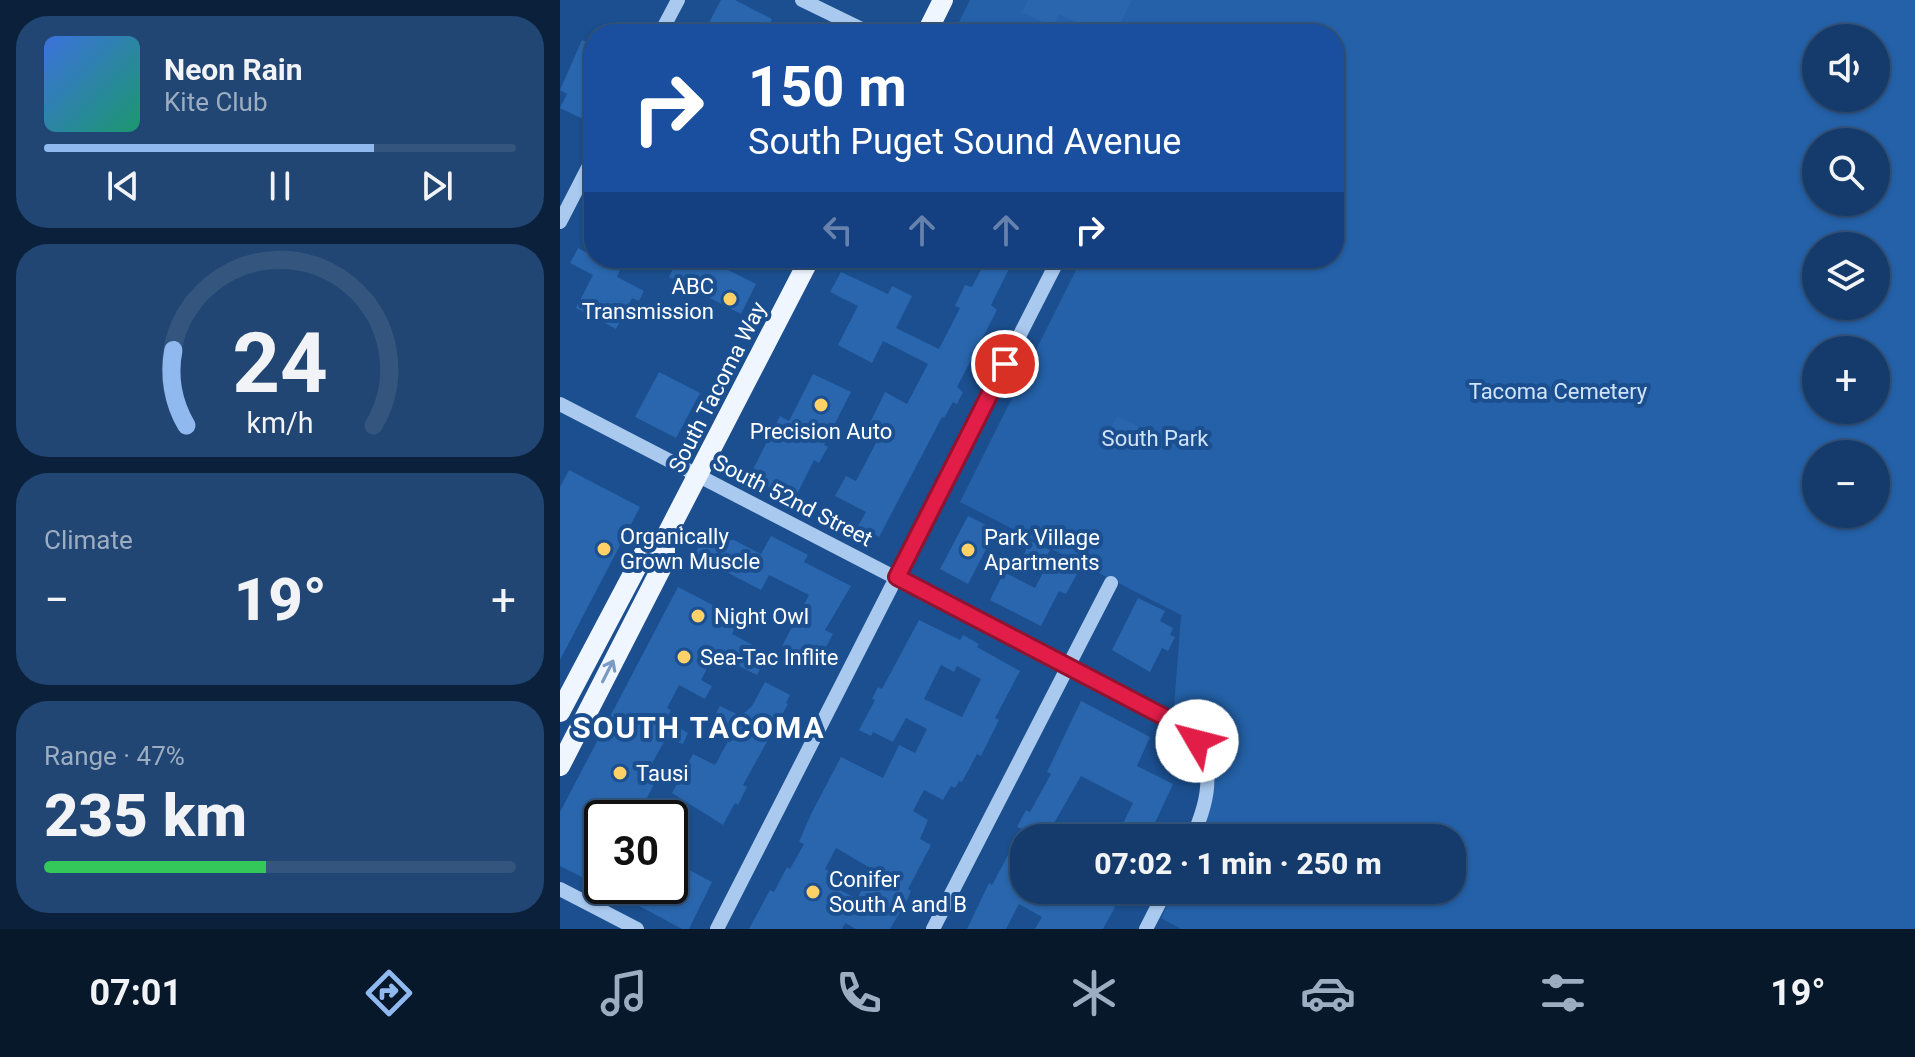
<!DOCTYPE html>
<meta charset="utf-8">
<style>
:root{--surface:#143b6b;--page:#214673;--text:#f1f3f6;--muted:#9dadc1;--line:#33557e;--accent:#90b9f0}
body{margin:0;font-family:Roboto,sans-serif;background:var(--page);color:var(--text);height:100vh;display:flex;flex-direction:column;font-size:30px;white-space:nowrap}
*{box-sizing:border-box;margin:0}
p{font-size:26px;color:var(--muted)}
.icon{flex:none;width:44px;height:44px;fill:none;stroke:currentColor;stroke-width:2;stroke-linecap:round;stroke-linejoin:round}
.map{position:relative;flex:1;overflow:hidden}
.panel{display:flex;flex-direction:column;gap:16px;padding:16px;background:#0b203b;width:560px}
.panel>*{flex:none}
.banner{position:absolute;left:24px;top:24px;width:760px;height:244px;border-radius:32px;box-shadow:0 2px 6px #0004,0 0 0 2px var(--line);background:#1a4fa0;color:#fff;overflow:hidden}
.buttons{position:absolute;left:1242px;top:24px;display:grid;gap:16px}
.buttons a{display:grid;place-items:center;width:88px;height:88px;border-radius:50%;background:var(--surface);box-shadow:0 2px 6px #0004,0 0 0 2px var(--line);font-size:40px}
.speed{position:absolute;left:24px;top:800px;display:flex;gap:16px;font-size:40px;font-weight:700;text-align:center}
.speed>*{display:grid;place-content:center;width:104px;height:104px;border-radius:50%;background:var(--surface);box-shadow:0 2px 6px #0004,0 0 0 2px var(--line);line-height:1}
.speed .limit{border:4px solid #111;border-radius:12px;background:#fff;color:#111}
.pin{position:absolute;display:grid;place-items:center;width:68px;height:68px;color:#fff;margin:-34px;border:4px solid #fff;border-radius:50%;box-shadow:0 2px 8px #0007}
.me{position:absolute;width:88px;margin:-44px;rotate:307deg;stroke-linejoin:round;filter:drop-shadow(0 0 6px #0008)}
.turn{display:flex;align-items:center;gap:28px;height:168px;padding:0 32px;font-size:36px}
.turn .icon{width:104px;height:104px;stroke-width:2.5}
.turn b{display:block;font-size:56px;line-height:68px}
.lanes{display:flex;align-items:center;height:76px;padding:0 32px;background:#0003;justify-content:center;gap:40px;direction:ltr}
.lanes .off{opacity:.35}
.big{font-size:60px;font-weight:800;line-height:1.1}
.panel .tile{flex:1;display:flex;flex-direction:column;justify-content:center;gap:12px;min-width:0;padding:0 28px;border-radius:32px;background:var(--page)}
.panel .dial{align-items:center;gap:0}
.dial svg{height:208px;overflow:visible;fill:none;stroke:var(--line);stroke-width:7;stroke-linecap:round;text-anchor:middle}
.dial text{fill:var(--text);stroke:none}
.song{display:flex;align-items:center;gap:24px}
.cover{width:96px;height:96px;border-radius:12px;background:linear-gradient(135deg,hsl(220 70% 55%),hsl(160 70% 35%))}
.played{height:8px;border-radius:4px;background:linear-gradient(90deg,var(--accent) 70%,var(--line) 70%)}
.keys{display:flex;justify-content:space-around;direction:ltr}
.heat{display:flex;justify-content:space-between;align-items:center;font-size:44px;direction:ltr}
.charge{height:12px;border-radius:6px;background:linear-gradient(90deg,#34c759 47%,var(--line) 0)}
.trip{position:absolute;left:450px;top:824px;width:456px;height:80px;border-radius:32px;background:var(--surface);box-shadow:0 2px 6px #0004,0 0 0 2px var(--line);font-weight:800;line-height:80px;text-align:center}
.menu{display:flex;height:128px;justify-content:space-around;align-items:center;background:#08182b;color:var(--muted)}
.menu .icon{width:56px;height:56px}
.menu .active{color:var(--accent)}
.menu b{font-size:36px;color:var(--text)}
main{display:flex;flex:1;min-height:0}
.map>svg:first-child{display:block}
.green{fill:#2461a8;fill-rule:evenodd}
.building{fill:#2a66ad;fill-rule:evenodd}
.lines{fill:none;stroke-linecap:round;stroke-linejoin:round}
.minor{stroke:#a9c9ee;stroke-width:14}
.major{stroke:#f0f6ff;stroke-width:20}
.oneway{stroke:#7b9ac1}
.route-casing{stroke:#92132f;stroke-width:20}
.route{stroke:#e11d48;stroke-width:14}
.poi-dot{fill:#ffd166;stroke:#1b4f8f;stroke-width:3}
.labels{text-anchor:middle;stroke-width:8;stroke-linejoin:round;paint-order:stroke}
.poi-label{font-size:22px;fill:#fff;stroke:#1b4f8f;text-anchor:start}
.street-label{font-size:22px;fill:#fff;stroke:#1b4f8f}
.park-label{font-size:22px;fill:#cfe3fa;stroke:#1b4f8f}
.district-label{font-size:30px;font-weight:bold;letter-spacing:2px;fill:#fff;stroke:#1b4f8f}
</style>
<main>
<section class="panel">
<div class="tile">
<div class="song"><i class="cover"></i><div><b>Neon Rain</b><p>Kite Club</p></div></div>
<div class="played"></div>
<div class="keys"><svg class="icon" aria-label="previous" viewBox="0 0 24 24"><path d="M18 5L8 12l10 7zM5 5v14"/></svg><svg class="icon" aria-label="pause" viewBox="0 0 24 24"><path d="M8 5v14M16 5v14"/></svg><svg class="icon" aria-label="next" viewBox="0 0 24 24"><path d="M6 5l10 7-10 7zM19 5v14"/></svg></div>
</div>
<div class="tile dial"><svg viewBox="0 0 100 80">
<path d="M14 69A42 42 0 1 1 86 69"/>
<path d="M14 69A42 42 0 0 1 9 40" stroke="#90b9f0"/>
<text x="50" y="56" font-size="32" font-weight="700">24</text>
<text x="50" y="72" font-size="11">km/h</text>
</svg></div>
<div class="tile"><p>Climate</p>
<div class="heat"><a>−</a><b class="big">19°</b><a>+</a></div>
</div>
<div class="tile"><p>Range · 47%</p><b class="big">235 km</b><div class="charge"></div></div>
</section>
<div class="map">
<svg width="1355" height="929" viewBox="0 0 1355 929">
<rect width="100%" height="100%" fill="#1b4f8f"/>
<!-- green -->
<path class="green" d="M410 0H1355V929H621L601 918 615 890H892V838H640C653 812 660 761 649 733 644 721 625 714 614 707L621 615 400 502 522 258H774V34H408L399 22ZM1256 38H1316V98H1256ZM1256 142H1316V202H1256ZM1256 246H1316V306H1256ZM1256 350H1316V410H1256ZM1256 454H1316V514H1256Z"/>
<!-- building -->
<g class="building">
<path d="M161 0H175L212 19 204 34H143Z"/>
<path d="M468 0H572L555 34H527L530 29 499 14 493 27 462 12Z"/>
<path d="M22 40 34 46V98L23 119 0 108 7 94 0 90Z"/>
<path d="M18 248 60 270 57 277 84 291 79 301 72 298 56 329 16 308 33 275 10 263Z"/>
<path d="M118 258H144L196 284 181 314 109 277Z"/>
<path d="M432 258H447L443 266 449 269 431 305 437 310 397 387 403 392 397 404 393 402 384 418 382 417 319 537 298 526 306 512 275 496 286 476 296 481 319 437 306 431 325 392 347 404 368 364 323 341 312 363 278 345 298 306 270 292 281 272 328 294 332 286 352 296 336 328 379 349 400 308 395 306 405 285 412 287 426 260 430 261Z"/>
<path d="M99 372 140 393 116 438 75 417Z"/>
<path d="M253 374 291 392 264 445 268 447 259 463 254 460 234 500 189 477 220 416 229 421Z"/>
<path d="M557 416 587 431 578 449 548 434Z"/>
<path d="M9 470 80 507 0 660V487Z"/>
<path d="M408 516 436 530 408 584 380 569Z"/>
<path d="M211 536 248 555 244 562 291 586 265 630 273 634 266 647 261 645 255 657 222 646 249 595 209 575 201 590 134 555 142 540 162 550 167 540H174L201 554Z"/>
<path d="M470 541 490 550 484 562 464 554Z"/>
<path d="M490 559 517 574 506 594 499 591 481 626 430 600 444 572 475 588Z"/>
<path d="M118 587 180 619 172 634 208 653 197 675 167 660 164 665 152 659 141 680 152 686 145 699 119 685 107 708 111 710 106 719 128 733 123 744 106 738 89 769 99 774 77 818H42V887L0 866V812Z"/>
<path d="M578 598 605 611 600 621 613 628 610 635 615 637 608 651 602 648 590 672 552 650Z"/>
<path d="M359 620 400 640 403 635 419 644 417 647 460 671 435 718 439 720 421 756 417 754 402 782 399 781 395 788 391 786 383 800 364 790 353 811 368 820 360 839 371 845 348 889 351 891 346 902 330 929H296L285 923 282 929H189L210 890 214 892 227 867 230 869 244 844 239 842 251 814 281 757 323 778 339 745 355 753 367 729 346 718 333 742 313 732 311 736 299 730 315 700 312 699 318 687 322 689ZM381 665 394 672 397 666 421 679 402 717 364 699ZM276 848 312 869 297 899 267 883 272 873 265 869Z"/>
<path d="M205 682 230 695 226 703 228 704 183 785 187 787 178 805 175 803 163 825 112 793 133 754 155 765 172 734 151 723 160 706 181 716 192 706Z"/>
<path d="M521 701 590 737 577 766 613 784 588 838H556L573 803 521 776 493 825 499 828 494 838H464V890H560L554 909 543 929H475L482 917 459 904 446 929H407L429 883 432 885 462 829 457 827 466 810 470 812 491 774 487 772Z"/>
<path d="M110 860 152 882 129 929H122L42 886H110Z"/>
</g>
<g class="lines">
<!-- minor -->
<g class="minor">
<path d="M242 0 312 34"/>
<path d="M100 34 118 0"/>
<path d="M0 222 34 156"/>
<path d="M0 404 616 723C658 755 652 794 632 838"/>
<path d="M0 889 77 929"/>
<path d="M157 929 499 258"/>
<path d="M373 929 551 583"/>
<path d="M586 929 606 890"/>
</g>
<!-- major -->
<g class="major">
<path d="M366 34 383 0"/>
<path d="M0 712 83 555 105 538"/>
<path d="M0 766 105 561V538L250 258"/>
</g>
</g>
<!-- one-way arrows -->
<defs><path id="oneway-shaft" d="M-6 0H5M1.5-3L5.5 0L1.5 3" fill="none" stroke-width="1.6" stroke-linecap="round" stroke-linejoin="round" transform="scale(2)"/></defs>
<use class="oneway" href="#oneway-shaft" transform="translate(48 671) rotate(-63)"/>
<g class="lines">
<!-- route casing -->
<g class="route-casing">
<path id="route" d="M445 364 337 577 616 723 637 741"/>
</g>
<!-- route -->
<use href="#route" class="route"/>
</g>
<!-- markers -->
<g class="poi-dot">
<circle cx="170" cy="299" r="8"/>
<circle cx="261" cy="405" r="8"/>
<circle cx="44" cy="549" r="8"/>
<circle cx="408" cy="550" r="8"/>
<circle cx="138" cy="616" r="8"/>
<circle cx="124" cy="657" r="8"/>
<circle cx="60" cy="773" r="8"/>
<circle cx="253" cy="892" r="8"/>
</g>
<g class="labels">
<!-- poi labels -->
<g class="poi-label">
<text x="154" y="294" text-anchor="end">ABC<tspan x="154" dy="25">Transmission</tspan></text>
<text x="261" y="439" text-anchor="middle">Precision Auto</text>
<text x="60" y="544">Organically<tspan x="60" dy="25">Grown Muscle</tspan></text>
<text x="424" y="545">Park Village<tspan x="424" dy="25">Apartments</tspan></text>
<text x="154" y="624">Night Owl</text>
<text x="140" y="665">Sea-Tac Inflite</text>
<text x="76" y="781">Tausi</text>
<text x="269" y="887">Conifer<tspan x="269" dy="25">South A and B</tspan></text>
</g>
<!-- street labels -->
<g class="street-label">
<text transform="translate(157 387) rotate(-63)" y="8">South Tacoma Way</text>
<text transform="translate(233 500) rotate(27)" y="8">South 52nd Street</text>
</g>
<!-- park labels -->
<g class="park-label">
<text x="998" y="399">Tacoma Cemetery</text>
<text x="595" y="446">South Park</text>
</g>
<!-- district labels -->
<g class="district-label">
<text x="139" y="738">SOUTH TACOMA</text>
</g>
</g>
</svg>
<div class="buttons">
<a><svg class="icon" aria-label="sound" viewBox="0 0 24 24"><path d="M4 9h4l5-4v14l-5-4H4zM17 9q2 3 0 6"/></svg></a>
<a><svg class="icon" aria-label="search" viewBox="0 0 24 24"><circle cx="10" cy="10" r="6"/><path d="M15 15l6 6"/></svg></a>
<a><svg class="icon" aria-label="layers" viewBox="0 0 24 24"><path d="M12 4l9 5-9 5-9-5zM3 14l9 5 9-5"/></svg></a>
<a>+</a>
<a>−</a>
</div>
<div class="speed"><div class="limit">30</div></div>
<div class="pin" style="left:445px;top:364px;background:#d93025"><svg class="icon" aria-label="arrive" viewBox="0 0 24 24"><path d="M6 21V4h12l-3 4 3 4H6"/></svg></div>
<svg class="me" style="left:637px;top:741px" viewBox="-20 -20 40 40"><circle r="19" fill="#fff"/><path d="M0-13L10 11 0 6-10 11z" fill="#e11d48"/></svg>
<div class="trip">07:02 · 1 min · 250 m</div>
<div class="banner">
<div class="turn"><svg class="icon" aria-label="right" viewBox="0 0 24 24"><path d="M7 20v-9h11M14 6l5 5-5 5"/></svg><div><b>150 m</b>South Puget Sound Avenue</div></div>
<div class="lanes"><svg class="icon off" aria-label="left" viewBox="0 0 24 24"><path d="M17 20v-9H6M10 6l-5 5 5 5"/></svg><svg class="icon off" aria-label="ahead" viewBox="0 0 24 24"><path d="M12 20V5M6 11l6-6 6 6"/></svg><svg class="icon off" aria-label="ahead" viewBox="0 0 24 24"><path d="M12 20V5M6 11l6-6 6 6"/></svg><svg class="icon" aria-label="right" viewBox="0 0 24 24"><path d="M7 20v-9h11M14 6l5 5-5 5"/></svg></div>
</div>
</div>
</main>
<nav class="menu">
<b>07:01</b>
<svg class="icon active" aria-label="directions" viewBox="0 0 24 24"><path d="M12 3l9 9-9 9-9-9zM9 14v-3h6M13 9l2 2-2 2"/></svg>
<svg class="icon" aria-label="music" viewBox="0 0 24 24"><path d="M9 18V5l10-2v13"/><circle cx="6" cy="18" r="3"/><circle cx="16" cy="16" r="3"/></svg>
<svg class="icon" aria-label="phone" viewBox="0 0 24 24"><path d="M5 4h4l2 5-3 2q2 4 5 5l2-3 5 2v4C11 20 4 13 5 4z"/></svg>
<svg class="icon" aria-label="climate" viewBox="0 0 24 24"><path d="M12 3v18M4 7l16 10M4 17L20 7"/></svg>
<svg class="icon" aria-label="car" viewBox="0 0 24 24"><path d="M5 17H2v-5l4-1 3-4h7l3 4 3 1v5h-3M9 17h6M6 11h13"/><circle cx="7" cy="17" r="2"/><circle cx="17" cy="17" r="2"/></svg>
<svg class="icon" aria-label="filters" viewBox="0 0 24 24"><path d="M4 7h16M4 17h16"/><circle cx="9" cy="7" r="2"/><circle cx="15" cy="17" r="2"/></svg>
<b>19°</b>
</nav>
